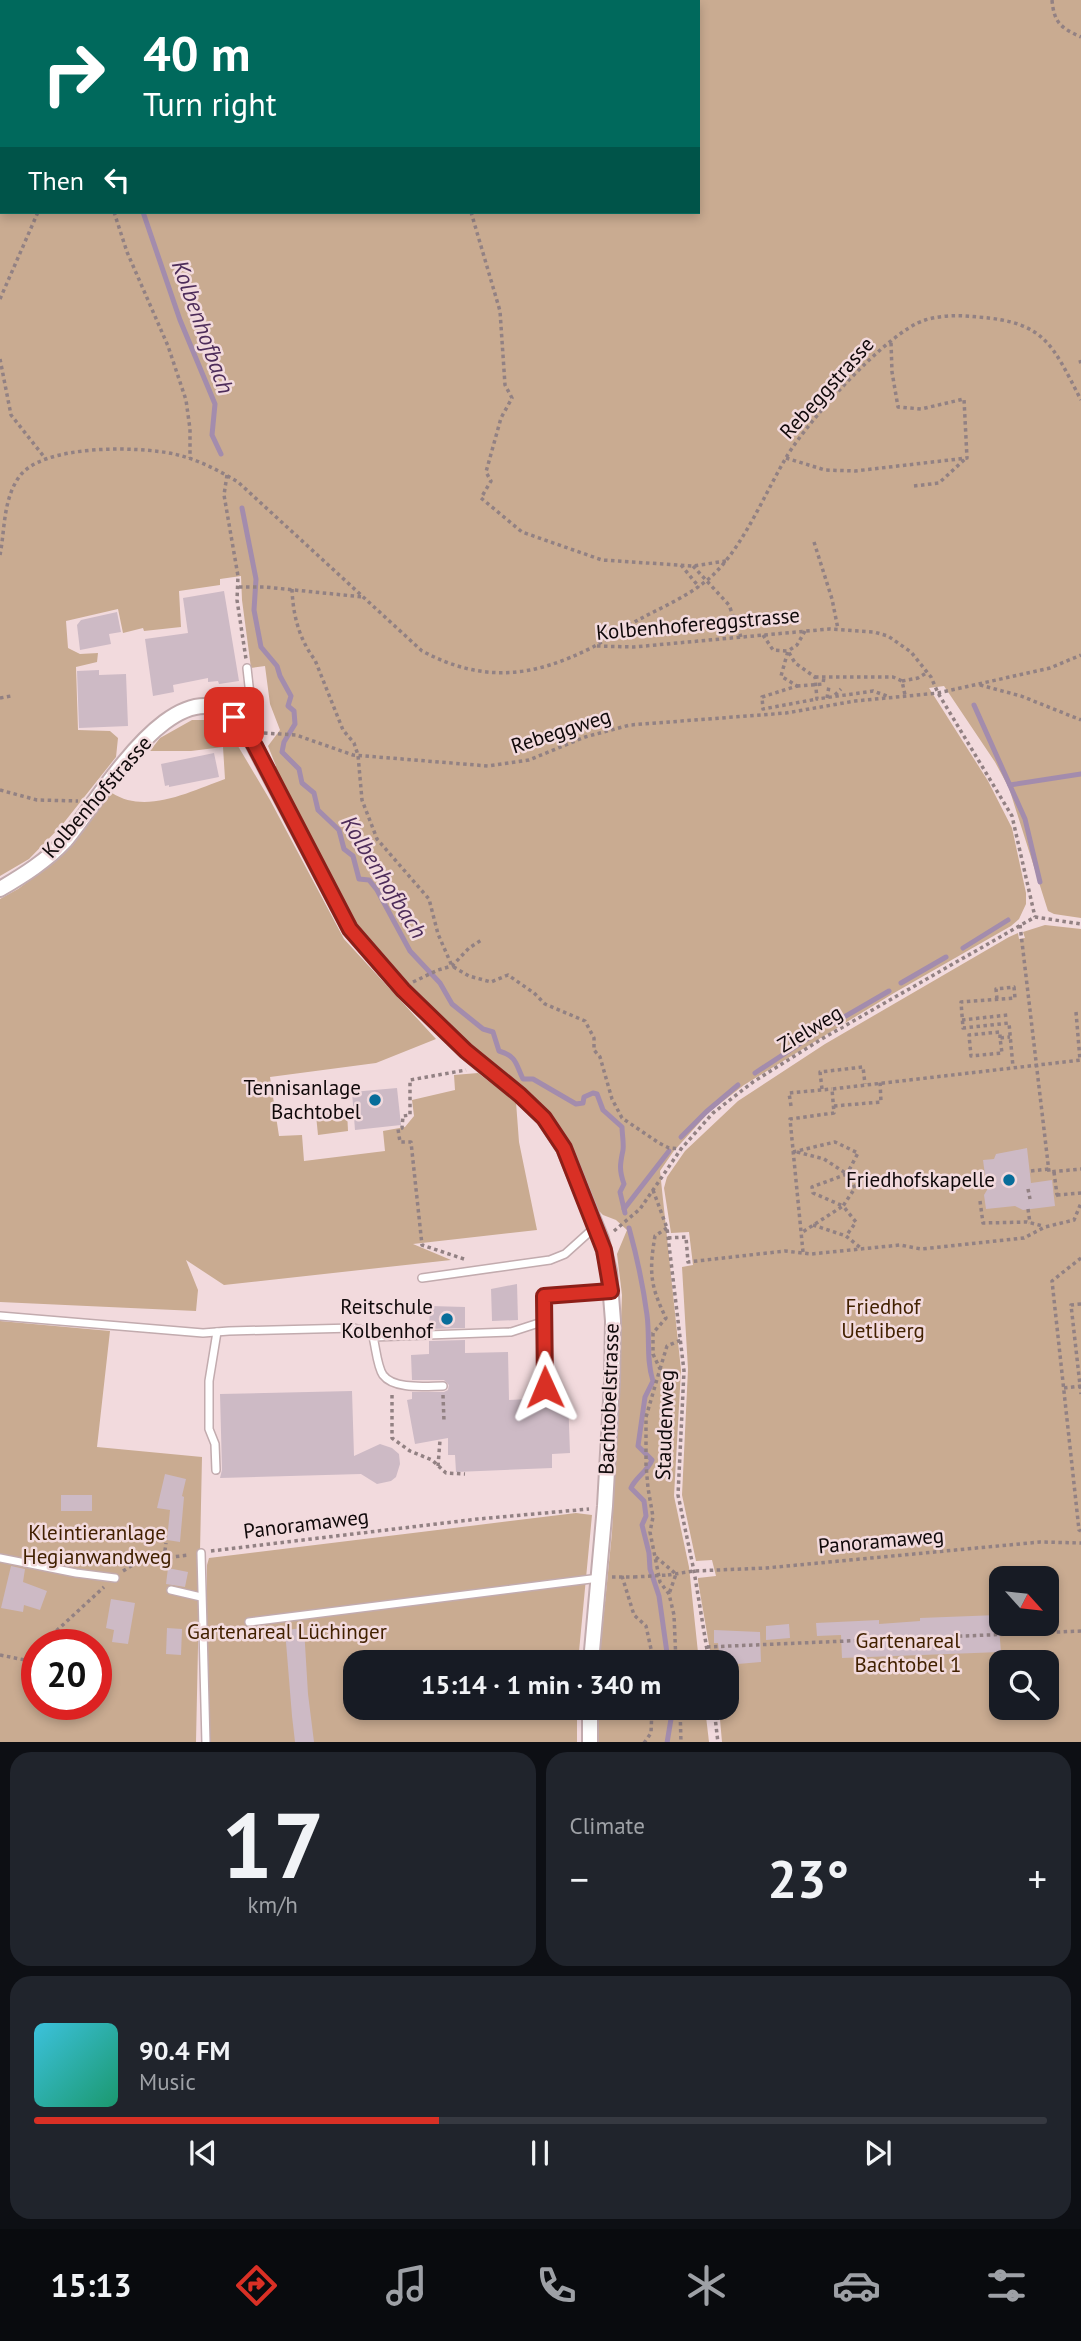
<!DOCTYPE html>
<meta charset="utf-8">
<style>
:root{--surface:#171b24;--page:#20242c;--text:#f1f3f6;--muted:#9ea1a6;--line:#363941;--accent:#d93025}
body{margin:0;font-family:"PT Sans",sans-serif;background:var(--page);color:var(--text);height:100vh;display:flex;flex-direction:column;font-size:26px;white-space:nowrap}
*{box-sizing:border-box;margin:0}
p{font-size:23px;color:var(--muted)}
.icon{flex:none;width:38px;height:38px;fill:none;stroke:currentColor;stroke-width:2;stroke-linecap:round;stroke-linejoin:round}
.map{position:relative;height:1742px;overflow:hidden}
.drawer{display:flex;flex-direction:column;gap:10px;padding:10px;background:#0d0f14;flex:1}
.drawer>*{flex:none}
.banner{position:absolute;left:0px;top:0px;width:700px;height:214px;box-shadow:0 4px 10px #0003;background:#00695c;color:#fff;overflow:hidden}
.needle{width:46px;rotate:117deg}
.controls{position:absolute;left:989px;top:1566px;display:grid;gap:14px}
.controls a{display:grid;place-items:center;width:70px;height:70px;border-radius:14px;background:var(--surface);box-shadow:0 4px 10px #0003;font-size:35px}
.speed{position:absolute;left:21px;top:1629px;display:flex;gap:14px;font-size:35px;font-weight:700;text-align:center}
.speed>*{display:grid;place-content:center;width:91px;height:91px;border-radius:50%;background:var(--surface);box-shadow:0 4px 10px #0003;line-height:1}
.speed .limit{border:10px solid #d22;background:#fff;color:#111}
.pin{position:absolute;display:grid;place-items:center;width:60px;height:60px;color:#fff;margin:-30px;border-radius:14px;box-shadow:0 4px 10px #0006}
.me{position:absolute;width:77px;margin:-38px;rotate:359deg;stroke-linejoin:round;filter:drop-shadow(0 0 5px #0008)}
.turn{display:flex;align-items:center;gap:24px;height:147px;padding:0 28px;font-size:32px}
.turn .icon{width:91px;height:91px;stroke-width:2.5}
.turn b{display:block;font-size:49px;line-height:60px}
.then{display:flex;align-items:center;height:66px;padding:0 28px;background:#0003;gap:14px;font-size:26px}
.big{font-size:52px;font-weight:600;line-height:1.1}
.drawer .widget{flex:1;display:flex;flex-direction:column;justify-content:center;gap:10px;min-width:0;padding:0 24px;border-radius:21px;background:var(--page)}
.drawer .dial{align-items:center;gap:0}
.dial b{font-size:91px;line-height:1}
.song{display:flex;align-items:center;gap:21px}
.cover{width:84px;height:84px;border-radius:10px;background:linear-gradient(135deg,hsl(190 70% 55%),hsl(160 70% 35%))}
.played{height:7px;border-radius:4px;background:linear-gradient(90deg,var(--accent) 40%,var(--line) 40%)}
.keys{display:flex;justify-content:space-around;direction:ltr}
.heat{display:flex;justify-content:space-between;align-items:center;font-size:38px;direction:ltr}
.drawer .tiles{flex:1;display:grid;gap:10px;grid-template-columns:1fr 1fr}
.widget:last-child{grid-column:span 2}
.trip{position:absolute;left:343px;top:1650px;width:396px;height:70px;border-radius:21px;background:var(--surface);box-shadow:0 4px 10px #0003;font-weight:600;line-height:70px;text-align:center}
.tab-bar{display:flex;height:112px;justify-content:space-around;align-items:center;background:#090b0e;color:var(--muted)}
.tab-bar .icon{width:49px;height:49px}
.tab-bar .current{color:var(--accent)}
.tab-bar b{font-size:32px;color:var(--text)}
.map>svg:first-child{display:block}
.green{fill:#c9ab91;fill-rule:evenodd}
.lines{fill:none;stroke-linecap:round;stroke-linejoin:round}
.stream{stroke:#a38cad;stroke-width:5}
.building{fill:#cdbac5}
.service-casing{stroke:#c2abae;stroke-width:10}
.minor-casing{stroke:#c2abae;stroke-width:18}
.path{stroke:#928183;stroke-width:3.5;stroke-dasharray:3.5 3.5;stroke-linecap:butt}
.service{stroke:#fff;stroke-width:7}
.minor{stroke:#fff;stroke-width:14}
.path-bridge{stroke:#928183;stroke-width:3.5;stroke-dasharray:3.5 3.5;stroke-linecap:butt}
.route-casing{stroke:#8d1f18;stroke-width:18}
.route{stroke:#d93025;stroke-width:12}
.poi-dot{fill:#076d9a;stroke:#f2dadd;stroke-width:2.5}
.labels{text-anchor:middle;stroke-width:5;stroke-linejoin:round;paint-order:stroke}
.street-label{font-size:21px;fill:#10090a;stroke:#f2dadd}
.poi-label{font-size:21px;fill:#10090a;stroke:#f2dadd;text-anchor:end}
.park-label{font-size:21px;fill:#422100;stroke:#f2dadd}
.water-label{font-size:23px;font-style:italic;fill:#4d2c5a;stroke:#f2dadd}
</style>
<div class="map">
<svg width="1081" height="1743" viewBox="0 0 1081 1743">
<rect width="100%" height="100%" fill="#f2dadd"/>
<!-- green -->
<g class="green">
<path d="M0 0H1081V918L1054 914 1048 911 1009 788 995 762 944 686 929 688 988 781 1012 828 1026 893V904L1019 919 1011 926 894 993 744 1085 709 1112 673 1152 660 1171 681 1370 674 1496 689 1567 699 1662H599L612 1533 619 1375 622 1295 617 1254 627 1230 616 1220 603 1215 597 1209 572 1146 550 1114 525 1090 470 1045 396 974 356 925 274 768 276 766 268 746 280 730 270 704 265 666 251 668 242 600 241 576 220 579V585L179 591 181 627 144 631 143 628 123 633 118 609 66 621 68 648 80 654 98 653 97 662 76 667 78 730 110 731 118 738 116 757 62 825 29 859 0 876ZM2 2H698V212H2Z"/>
<path d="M192 720H210L232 736 270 800 344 939 436 1039 376 1063 270 1077 279 1136 302 1135 304 1161 385 1151 383 1131 405 1127 414 1116 412 1100 455 1090 454 1075 478 1073 516 1102 519 1142 537 1230 413 1244 451 1260 224 1285 186 1260 198 1290 196 1311 0 1302V899L18 889 53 863 112 793C146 815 191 791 225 779L223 747 191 751H150L160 738Z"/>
<path d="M1045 925 1081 929V1742H722L719 1708H726V1662H712L698 1581V1578L716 1576 712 1560 696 1561 682 1495 688 1369 682 1267 693 1265 689 1232 671 1233 664 1188 667 1177 685 1151 738 1101 825 1044 1009 937 1018 933 1019 939 1025 938 1023 932ZM1001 1578H1046V1624H1001ZM1001 1662H1046V1708H1001Z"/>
<path d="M347 1111 348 1131 318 1135 316 1115Z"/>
<path d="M0 1321 110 1331 97 1447 202 1457 196 1742H0ZM37 1645H96V1704H37Z"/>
<path d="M576 1513 592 1515 578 1662H355V1708H577V1742H209L206 1678 207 1565 209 1558Z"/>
<path d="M598 1708H705L709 1742H597Z"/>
</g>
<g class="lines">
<!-- stream -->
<g class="stream">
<path d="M33 0 34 2"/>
<path d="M91 2V0"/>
<path d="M0 21 2 22"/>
<path d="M143 212 180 320 215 404 212 435 221 454"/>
<path d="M242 508 256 579 254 610 261 647 277 666 280 676 291 696 288 706 294 711 295 724 284 742 282 752 299 769 302 783 314 793 318 810 339 830 344 849 353 856 359 879 369 880 377 890 410 951 440 983 452 1004 483 1029 493 1032 499 1051C517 1056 516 1065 523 1079H533L576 1104 583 1103 584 1097 593 1093 597 1094 603 1110 622 1127C622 1134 624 1143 623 1150 620 1164 619 1170 624 1184L620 1192 625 1213"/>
<path d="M974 705 1025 819 1040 882"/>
<path d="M1010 785 1081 774"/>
<path d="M963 948 1008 920"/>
<path d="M901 983 946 957"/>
<path d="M832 1024 889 991"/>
<path d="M755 1073 813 1035"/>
<path d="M681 1137 706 1112 738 1085"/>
<path d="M624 1209 669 1151"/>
<path d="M629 1228C637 1257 643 1285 647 1315 650 1337 646 1360 653 1381L645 1397 638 1446 652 1460C647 1472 636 1477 631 1488L644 1501 646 1516 642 1525 649 1553 650 1569 659 1596 667 1653 671 1662"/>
<path d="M667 1743 671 1719 681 1708"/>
</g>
</g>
<!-- building -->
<g class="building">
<path d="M224 591 239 681 219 684 218 681 208 682V678L173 685 174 692 153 696 145 639 188 633 183 598Z"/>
<path d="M117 612 121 632 109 634 111 644 80 650 77 625 81 620Z"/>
<path d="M99 670V675L126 674 128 726 79 728 77 671Z"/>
<path d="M214 753 219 777 169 787V785L165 786 161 764Z"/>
<path d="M397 1088 401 1125 355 1130 352 1092Z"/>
<path d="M1027 1148 1031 1183 1052 1180 1055 1206 1023 1210 1015 1206 986 1209 984 1195 987 1190 983 1160 994 1159 996 1154Z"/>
<path d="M517 1284 518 1320 492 1321 491 1289Z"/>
<path d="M430 1306 465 1307V1328L429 1329Z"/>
<path d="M465 1340V1353L508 1352 509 1400 568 1397 570 1453 552 1454V1468L456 1472 455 1455H448V1438L415 1444 407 1400 412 1399V1392H444L448 1390 449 1385 444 1380H412L411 1355 429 1354V1341Z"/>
<path d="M352 1391 354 1456 380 1444 392 1448 399 1454 400 1464 396 1477 391 1481 377 1484 361 1474 220 1478 222 1470 220 1394Z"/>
<path d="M165 1474 186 1479 182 1496 184 1497 180 1542 167 1540 170 1510 157 1508Z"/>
<rect x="61" y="1495" width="31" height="16"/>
<path d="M11 1566 25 1569 23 1582 47 1591 40 1610 24 1605 23 1612 1 1608Z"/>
<path d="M168 1568 188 1572 185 1587 166 1584Z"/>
<path d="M111 1599 135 1603 128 1644 112 1642 114 1630 106 1628Z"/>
<path d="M998 1615 1001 1652 842 1658 841 1635 817 1636 816 1623 879 1620V1624L920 1621V1618Z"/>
<path d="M789 1624 790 1638 766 1640V1626Z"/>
<path d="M167 1628 182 1629 181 1655 166 1654Z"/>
<path d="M304 1628 308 1694 314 1742H295L292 1716 285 1630Z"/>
<path d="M714 1630 760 1632 761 1662 726 1665V1662H720L718 1643H714Z"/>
</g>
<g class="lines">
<!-- service casing -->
<g class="service-casing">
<g id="service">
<path d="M234 717 250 695 247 668"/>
<path d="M422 1278 550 1260 565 1254 595 1227"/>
<path d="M0 1316 203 1333 229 1331 354 1328 362 1330 373 1337"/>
<path d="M443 1386C427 1386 394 1390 383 1375 377 1366 376 1348 373 1337L511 1332 545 1321"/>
<path d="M546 1387 544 1296 610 1291"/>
<path d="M216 1470 215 1444 209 1429V1381L217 1332"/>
<path d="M201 1553 206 1743"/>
<path d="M0 1558 76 1573 115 1578"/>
<path d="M171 1590 201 1597"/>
<path d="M249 1622 599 1578"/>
</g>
</g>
<!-- minor casing -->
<g class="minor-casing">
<g id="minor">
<path d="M0 889C24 875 46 861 65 841 101 799 186 643 248 734L350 929 403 990 466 1051 520 1095 544 1118 564 1148 601 1239 609 1271 613 1321 612 1382 605 1506 591 1662"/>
<path d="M590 1708V1743"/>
</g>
</g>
<!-- path -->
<g class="path">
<path d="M22 0 23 2"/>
<path d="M499 0V2"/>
<path d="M1052 0C1054 23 1061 28 1081 37"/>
<path d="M0 101 2 103"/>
<path d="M114 212 127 252 168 346 186 400 190 429V458"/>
<path d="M471 212 500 311 505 385 512 398 501 418 486 472 491 481 481 498 522 532 602 560 693 566 726 561"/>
<path d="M0 299 38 212"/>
<path d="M0 359 11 415 45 458"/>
<path d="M1080 360 1081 364"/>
<path d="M786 458 825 470 855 471 967 458 964 399 921 409 898 407 892 372 891 342"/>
<path d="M227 475 224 495 238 576 237 600 246 659"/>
<path d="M914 486 939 483 965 459"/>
<path d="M814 542 832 599 838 629"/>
<path d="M0 555C5 529 3 500 19 477 42 444 138 446 174 454 197 459 218 470 238 482L422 651C483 683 532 678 593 647 608 639 623 628 638 620 664 606 694 594 715 573 745 543 765 493 787 456 808 421 887 332 925 320 942 315 960 315 978 317 1045 322 1052 344 1081 400"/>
<path d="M681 565 699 587"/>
<path d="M693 566 729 605 741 637"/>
<path d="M239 587H265L363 597"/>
<path d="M292 589C293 615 299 639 315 660L343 730 354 743 358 755 362 800 377 839 429 899 438 934 452 966 469 976 491 982 508 975 534 993 545 1004 585 1021 594 1038V1050L600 1057 612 1099 622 1118 659 1143 669 1148 681 1149"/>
<path d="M805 631 797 645 788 651 781 676 797 686 762 697 763 709 817 699"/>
<path d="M763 635 773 650 788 651 795 663 815 677 817 699 873 691 887 696"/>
<path d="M597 646 634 647 829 629 874 632 888 636 911 652 931 677 938 693 1012 816 1035 917"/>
<path d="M815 677H893L902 681 905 695"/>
<path d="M902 681 918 678 928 672"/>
<path d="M980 685 1021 696 1081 720"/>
<path d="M797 686 823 684 824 677"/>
<path d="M835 695 841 689"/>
<path d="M0 698 11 696"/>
<path d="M827 698 829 686"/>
<path d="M264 733 296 735 353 755 488 766 529 760 585 737 630 725 786 713 855 701 938 693 1050 668 1081 655"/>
<path d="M0 790 37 800 78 801"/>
<path d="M1020 925 1049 1172 1081 1169"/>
<path d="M413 982 438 970 452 966 469 948 483 939"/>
<path d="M997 999 996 989 1014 987 1015 998 961 1002 963 1028 1009 1023 1013 1067"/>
<path d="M1076 1012 1080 1060"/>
<path d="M962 1020 1008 1015"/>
<path d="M1000 1038V1032L969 1035 971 1056 1002 1053 1000 1038 1010 1037"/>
<path d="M822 1089 820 1072 863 1067 865 1084"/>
<path d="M791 1106 789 1093 832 1089"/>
<path d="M834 1106 881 1102 880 1082"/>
<path d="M793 1152 835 1142 858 1153 847 1174 855 1188 843 1206 856 1222 846 1236 862 1249"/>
<path d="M797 1152 824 1159 847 1174 812 1187 813 1193 843 1206 801 1233"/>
<path d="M1031 1171 1049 1169"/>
<path d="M1054 1172 1057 1195 1055 1196"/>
<path d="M1028 1189 1030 1199"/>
<path d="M653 1190 667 1228 684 1371 678 1495 694 1571 709 1662"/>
<path d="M1057 1195 1081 1193"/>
<path d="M980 1201 983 1223 1027 1222 1043 1226"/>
<path d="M1028 1209 1030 1223"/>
<path d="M813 1225 846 1236"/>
<path d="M667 1228 655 1236C649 1271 650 1286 666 1318L653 1333V1354L660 1369 646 1417V1465L648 1488 653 1517 650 1532 660 1582 669 1594 674 1615 676 1662"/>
<path d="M614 1231 640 1209 681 1149 713 1113 753 1082 820 1040 1035 917 1081 924"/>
<path d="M668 1238 686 1237 688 1262 785 1251 811 1254 900 1245 921 1249 1024 1238 1045 1227 1074 1220 1081 1203"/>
<path d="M803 1252 790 1119 834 1113 832 1089 1081 1060"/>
<path d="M1081 1258 1052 1281 1079 1530 1081 1531"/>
<path d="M464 1259 422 1245 411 1142H400L398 1129 402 1128 403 1116 410 1115V1080L466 1070"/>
<path d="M1081 1304 1071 1305 1081 1394"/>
<path d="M660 1369 667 1346 681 1340"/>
<path d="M1064 1388 1081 1386"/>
<path d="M392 1395V1438L410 1451 432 1460 446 1473 465 1474"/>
<path d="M443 1395 444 1421"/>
<path d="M438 1466 440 1440"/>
<path d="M211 1551 478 1519 589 1509"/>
<path d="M656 1557 676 1574 669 1594"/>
<path d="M164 1558 166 1543"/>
<path d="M123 1571 139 1561 189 1555"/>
<path d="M668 1575 694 1571 766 1568 1040 1542 1081 1543"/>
<path d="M622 1576 634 1615 646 1626 651 1649 658 1662"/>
<path d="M612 1577H634"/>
<path d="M41 1645 104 1587"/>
<path d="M707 1647 1081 1631"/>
<path d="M0 1655 25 1660 37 1649"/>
<path d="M680 1708 681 1743"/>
<path d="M714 1708 718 1743"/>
<path d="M644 1743 651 1733 652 1708"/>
</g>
<!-- service -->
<use href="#service" class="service"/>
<!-- minor -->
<use href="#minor" class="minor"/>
<!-- path-bridge -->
<path class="path-bridge" d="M634 1577 668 1575"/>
</g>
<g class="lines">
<!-- route casing -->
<g class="route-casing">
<path id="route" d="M234 717 244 727 255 746 350 929 403 990 466 1051 520 1095 544 1118 564 1148 604 1250 611 1291 544 1296 545 1387"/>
</g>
<!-- route -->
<use href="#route" class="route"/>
</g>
<!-- markers -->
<g class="poi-dot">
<circle cx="375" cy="1100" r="7"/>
<circle cx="1009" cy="1180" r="7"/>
<circle cx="447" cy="1319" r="7"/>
</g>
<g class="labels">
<!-- street labels -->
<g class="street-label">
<text transform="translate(827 388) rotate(-48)" y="7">Rebeggstrasse</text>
<text transform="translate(698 624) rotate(-5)" y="7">Kolbenhofereggstrasse</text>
<text transform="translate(561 731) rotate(-18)" y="7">Rebeggweg</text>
<text transform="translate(97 797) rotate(-49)" y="7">Kolbenhofstrasse</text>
<text transform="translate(810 1029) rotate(-31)" y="7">Zielweg</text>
<text transform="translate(609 1399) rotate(-88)" y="7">Bachtobelstrasse</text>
<text transform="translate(665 1425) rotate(-88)" y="7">Staudenweg</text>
<text transform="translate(306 1524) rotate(-7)" y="7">Panoramaweg</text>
<text transform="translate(881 1541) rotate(-5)" y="7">Panoramaweg</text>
</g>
<!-- poi labels -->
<g class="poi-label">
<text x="361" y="1095">Tennisanlage<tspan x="361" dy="24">Bachtobel</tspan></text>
<text x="995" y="1187">Friedhofskapelle</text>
<text x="433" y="1314">Reitschule<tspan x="433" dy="24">Kolbenhof</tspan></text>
</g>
<!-- park labels -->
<g class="park-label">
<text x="883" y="1314">Friedhof<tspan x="883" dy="24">Uetliberg</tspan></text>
<text x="97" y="1540">Kleintieranlage<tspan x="97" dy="24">Hegianwandweg</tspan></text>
<text x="287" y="1639">Gartenareal Lüchinger</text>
<text x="908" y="1648">Gartenareal<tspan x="908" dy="24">Bachtobel 1</tspan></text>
</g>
<!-- water labels -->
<g class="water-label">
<text transform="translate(203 327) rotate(70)" y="8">Kolbenhofbach</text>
<text transform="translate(384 877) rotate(58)" y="8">Kolbenhofbach</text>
</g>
</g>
</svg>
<div class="controls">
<a><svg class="needle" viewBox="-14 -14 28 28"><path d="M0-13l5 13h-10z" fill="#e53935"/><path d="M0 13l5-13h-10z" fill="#9ea1a6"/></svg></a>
<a><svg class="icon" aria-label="search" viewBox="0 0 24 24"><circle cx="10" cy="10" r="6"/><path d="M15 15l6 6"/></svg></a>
</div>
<div class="speed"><div class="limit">20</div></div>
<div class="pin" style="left:234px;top:717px;background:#d93025"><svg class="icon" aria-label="arrive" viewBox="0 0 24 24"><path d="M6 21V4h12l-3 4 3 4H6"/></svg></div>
<svg class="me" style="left:545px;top:1387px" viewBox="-20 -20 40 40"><path d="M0-17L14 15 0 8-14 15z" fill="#d93025" stroke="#fff" stroke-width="4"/></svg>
<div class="trip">15:14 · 1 min · 340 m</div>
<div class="banner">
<div class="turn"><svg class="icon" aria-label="right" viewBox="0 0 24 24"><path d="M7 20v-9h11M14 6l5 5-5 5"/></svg><div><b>40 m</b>Turn right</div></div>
<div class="then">Then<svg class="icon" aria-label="left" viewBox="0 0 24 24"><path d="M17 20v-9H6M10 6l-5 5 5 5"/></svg></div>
</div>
</div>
<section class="drawer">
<div class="tiles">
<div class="widget dial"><b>17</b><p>km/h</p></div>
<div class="widget"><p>Climate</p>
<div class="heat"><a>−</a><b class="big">23°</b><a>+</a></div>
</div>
<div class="widget">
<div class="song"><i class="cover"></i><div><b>90.4 FM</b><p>Music</p></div></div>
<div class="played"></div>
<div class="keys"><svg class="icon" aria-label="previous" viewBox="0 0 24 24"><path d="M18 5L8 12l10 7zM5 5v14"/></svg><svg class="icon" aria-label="pause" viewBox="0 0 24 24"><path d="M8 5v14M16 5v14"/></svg><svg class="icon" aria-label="next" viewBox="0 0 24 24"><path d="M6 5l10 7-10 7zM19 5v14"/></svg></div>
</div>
</div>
</section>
<nav class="tab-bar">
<b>15:13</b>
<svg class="icon current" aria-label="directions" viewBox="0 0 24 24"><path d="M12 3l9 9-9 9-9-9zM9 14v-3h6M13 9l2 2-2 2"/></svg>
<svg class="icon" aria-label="music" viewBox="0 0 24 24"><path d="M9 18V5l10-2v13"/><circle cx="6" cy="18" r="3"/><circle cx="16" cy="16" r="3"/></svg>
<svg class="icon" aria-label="phone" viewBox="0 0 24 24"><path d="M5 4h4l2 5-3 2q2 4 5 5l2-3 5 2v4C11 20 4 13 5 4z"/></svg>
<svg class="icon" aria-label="climate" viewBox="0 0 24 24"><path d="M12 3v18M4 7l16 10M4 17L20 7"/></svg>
<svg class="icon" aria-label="car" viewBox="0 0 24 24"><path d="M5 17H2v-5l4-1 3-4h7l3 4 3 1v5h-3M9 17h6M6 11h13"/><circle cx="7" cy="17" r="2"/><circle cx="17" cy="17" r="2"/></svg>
<svg class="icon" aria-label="filters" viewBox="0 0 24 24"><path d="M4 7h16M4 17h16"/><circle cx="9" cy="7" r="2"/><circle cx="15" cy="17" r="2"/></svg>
</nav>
